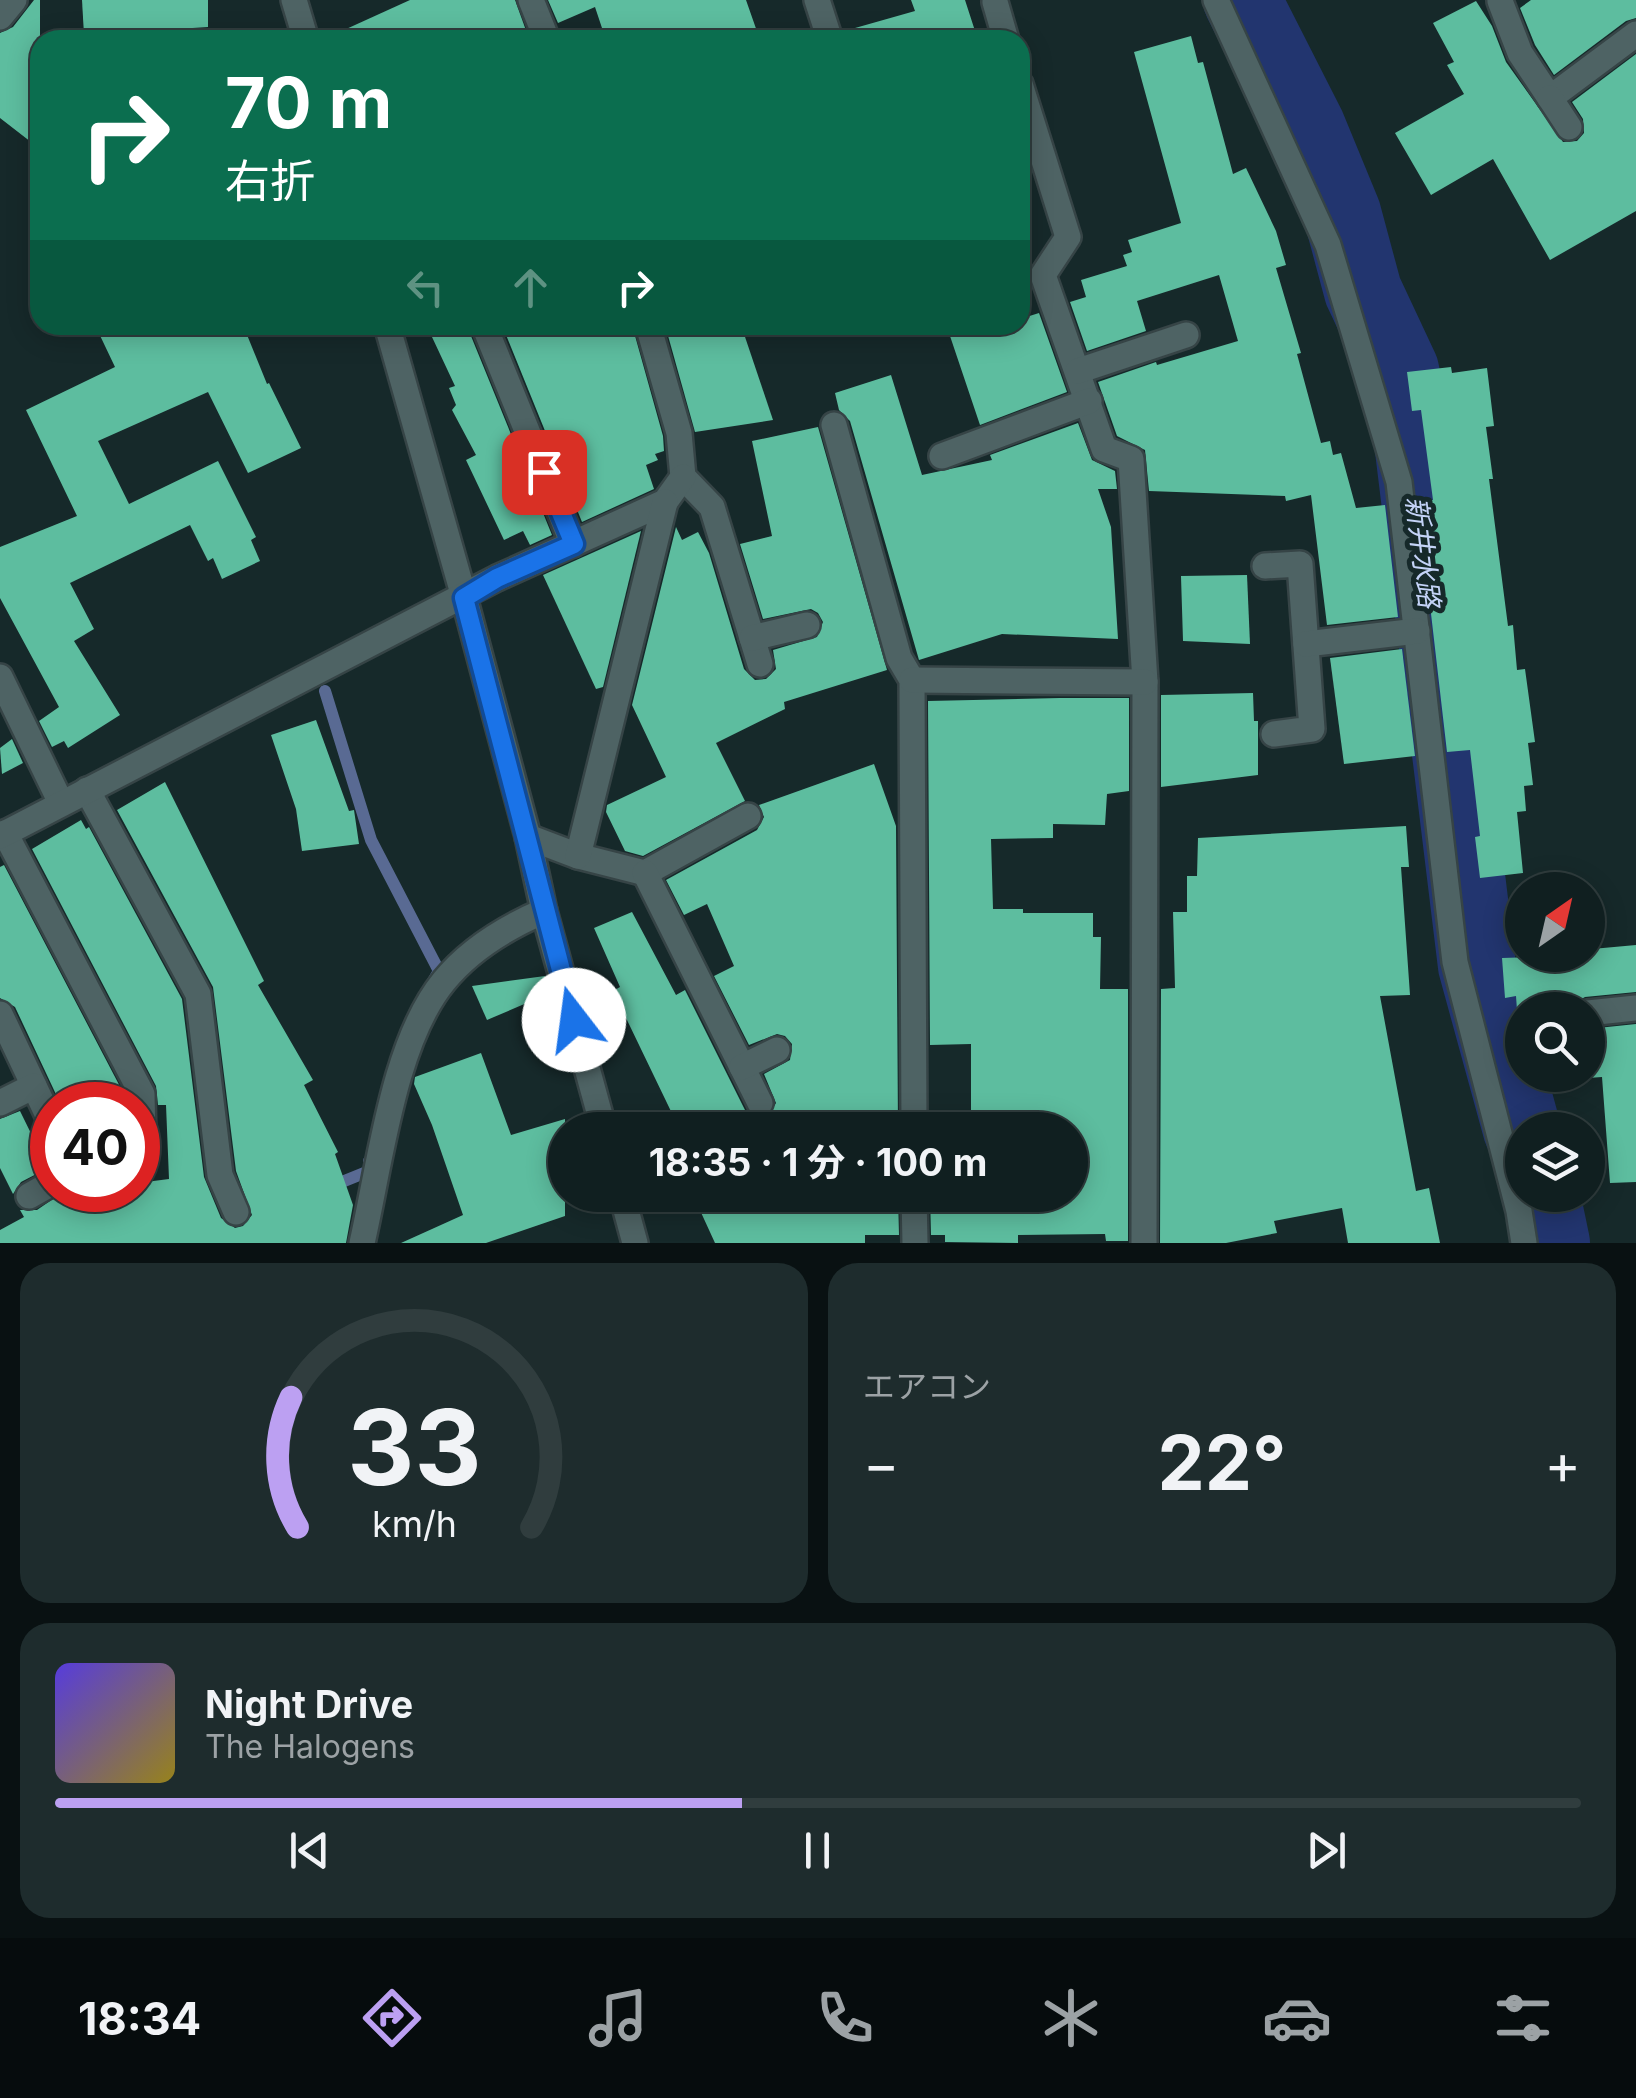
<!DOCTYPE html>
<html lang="ja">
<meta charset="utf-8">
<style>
:root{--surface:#101f20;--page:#1e2c2d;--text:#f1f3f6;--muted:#9ca2a5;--line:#303d3e;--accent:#bca0f2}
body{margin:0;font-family:Inter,"Noto Sans JP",sans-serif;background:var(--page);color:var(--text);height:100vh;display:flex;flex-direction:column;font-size:38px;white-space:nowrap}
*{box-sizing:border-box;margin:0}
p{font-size:32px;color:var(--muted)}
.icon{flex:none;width:55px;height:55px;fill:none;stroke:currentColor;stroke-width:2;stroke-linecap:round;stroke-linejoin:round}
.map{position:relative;height:1243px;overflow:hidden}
.panel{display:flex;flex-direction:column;gap:20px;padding:20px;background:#091112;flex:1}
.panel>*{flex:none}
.banner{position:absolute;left:30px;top:30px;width:1000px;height:305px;border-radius:30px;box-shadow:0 5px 25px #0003,0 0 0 2px var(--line);background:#0b6e4f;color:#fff;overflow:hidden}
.needle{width:65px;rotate:34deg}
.controls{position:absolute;left:1505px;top:872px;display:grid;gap:20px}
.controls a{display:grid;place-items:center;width:100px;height:100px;border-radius:50%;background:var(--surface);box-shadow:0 5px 25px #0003,0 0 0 2px var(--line);font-size:50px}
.speed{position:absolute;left:30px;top:1082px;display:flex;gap:20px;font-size:50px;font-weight:700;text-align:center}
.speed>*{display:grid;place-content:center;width:130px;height:130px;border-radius:50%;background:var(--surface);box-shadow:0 5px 25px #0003,0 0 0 2px var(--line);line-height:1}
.speed .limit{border:15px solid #d22;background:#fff;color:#111}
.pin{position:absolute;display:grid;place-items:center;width:85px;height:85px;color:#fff;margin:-42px;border-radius:20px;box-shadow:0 5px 15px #0006}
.me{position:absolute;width:110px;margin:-55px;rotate:345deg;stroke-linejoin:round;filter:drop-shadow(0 0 8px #0008)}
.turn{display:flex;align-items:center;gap:35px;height:210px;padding:0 30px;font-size:45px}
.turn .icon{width:130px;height:130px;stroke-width:2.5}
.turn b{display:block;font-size:70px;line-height:85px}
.lanes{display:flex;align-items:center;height:95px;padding:0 30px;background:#0003;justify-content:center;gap:50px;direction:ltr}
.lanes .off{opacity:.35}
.big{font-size:75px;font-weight:700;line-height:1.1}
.panel .tile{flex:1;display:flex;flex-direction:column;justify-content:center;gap:15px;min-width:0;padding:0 35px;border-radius:30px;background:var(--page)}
.panel .dial{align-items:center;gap:0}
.dial svg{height:260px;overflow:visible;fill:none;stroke:var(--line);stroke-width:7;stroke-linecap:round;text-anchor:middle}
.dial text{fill:var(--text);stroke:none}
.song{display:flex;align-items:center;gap:30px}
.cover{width:120px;height:120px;border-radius:15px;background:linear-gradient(135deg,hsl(250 70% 55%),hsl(50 70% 35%))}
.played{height:10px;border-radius:5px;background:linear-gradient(90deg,var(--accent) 45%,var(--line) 45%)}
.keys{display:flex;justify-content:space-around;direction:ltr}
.heat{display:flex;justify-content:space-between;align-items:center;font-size:55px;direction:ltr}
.panel .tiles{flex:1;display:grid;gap:20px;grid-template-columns:1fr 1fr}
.tile:last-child{grid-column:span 2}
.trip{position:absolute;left:548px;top:1112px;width:540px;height:100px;border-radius:50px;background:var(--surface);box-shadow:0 5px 25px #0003,0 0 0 2px var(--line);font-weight:700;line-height:100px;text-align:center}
.dock{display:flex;height:160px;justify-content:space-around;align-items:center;background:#060c0d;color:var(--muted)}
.dock .icon{width:70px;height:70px}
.dock .selected{color:var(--accent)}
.dock b{font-size:45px;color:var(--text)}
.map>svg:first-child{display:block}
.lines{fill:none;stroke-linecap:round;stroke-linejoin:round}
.stream{stroke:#596a93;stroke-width:12}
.river{stroke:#22356f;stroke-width:78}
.building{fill:#5dbd9f}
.minor-casing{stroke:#364446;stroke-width:30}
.minor{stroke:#4e6364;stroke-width:25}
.route-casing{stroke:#114b97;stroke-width:25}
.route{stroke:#1a73e8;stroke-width:18}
.labels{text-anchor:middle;stroke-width:10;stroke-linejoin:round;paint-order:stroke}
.water-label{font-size:28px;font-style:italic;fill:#c4d3f7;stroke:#16292a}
</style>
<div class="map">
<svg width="1636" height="1243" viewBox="0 0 1636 1243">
<rect width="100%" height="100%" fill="#16292a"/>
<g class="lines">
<!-- stream -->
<g class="stream">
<path d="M325 691 371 840 439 971 432 983"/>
<path d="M332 1186 369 1171V1161"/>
</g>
<!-- river -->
<g class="river">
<path d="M1242 0 1307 128 1342 213 1363 291 1400 370 1410 417 1477 966 1522 1130"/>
<path d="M1541 1195 1551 1243"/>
</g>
</g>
<!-- building -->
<g class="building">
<path d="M34 0H40V149L0 118V33L13 27Z"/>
<path d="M82 0H208V27L84 35Z"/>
<path d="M410 0H515L528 36 518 40H322Z"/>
<path d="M548 0H746L760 40H606L595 7 558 23Z"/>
<path d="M911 0H965L976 34 955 40H850L848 30 915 11Z"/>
<path d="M1531 0H1636V18L1626 21 1554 75 1535 45 1520 8Z"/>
<path d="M1476 1 1492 26 1506 62 1563 142 1577 141 1584 133 1583 119 1572 102 1636 54V211L1550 260 1493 159 1431 195 1395 133 1464 94 1447 65 1454 62 1433 23Z"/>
<path d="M1191 36 1198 63 1203 62 1233 174 1246 168 1276 231 1286 265 1276 268 1301 353 1297 354 1321 443 1330 441 1333 455 1341 453 1356 508 1385 505 1398 617 1327 625 1311 495 1286 501 1285 496 1149 491 1145 450 1117 436 1098 382 1156 362 1157 365 1238 341 1219 275 1137 301 1146 331 1087 351 1070 302 1086 297 1081 280 1127 266 1123 255 1132 252 1128 240 1181 223 1134 52Z"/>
<path d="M1039 313 1067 392 980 425 950 336 981 325H1020V319Z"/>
<path d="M95 325H243L267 384 269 383 301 448 248 473 208 392 98 441 129 504 218 461 256 537 251 540 260 561 222 579 213 558 208 561 190 525 70 583 94 629 74 641 120 715 68 748 64 741 52 747 39 721 59 707 0 598V547L77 516 26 410 115 367Z"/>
<path d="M459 325H471V336L552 535 530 545 523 531 504 540 466 460 476 455 452 410 456 405 449 388 455 386 432 337Z"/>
<path d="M502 325H632L663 436 664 451 655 454 658 460 646 465 654 489 582 522Z"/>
<path d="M665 325H741L773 420 695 432Z"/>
<path d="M1451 367 1452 373 1487 368 1494 426 1486 427 1493 479H1489L1508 626 1513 625 1517 670 1525 669 1535 742 1528 743 1533 785 1524 786 1526 811 1517 812 1523 873 1480 878 1475 837 1480 836 1470 750 1447 752 1418 501 1433 500 1421 410 1412 411 1407 372Z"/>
<path d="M891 375 922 475 992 460 990 455 1078 423 1092 460 1115 471 1117 489H1098L1111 527 1118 639 1002 634 919 660 850 421 839 410 835 393Z"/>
<path d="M818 427 887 670 784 702 785 709 716 743 745 801 643 856 625 851 606 812 607 805 666 777 632 705 676 527 682 540 698 532 709 553 744 669 755 680 766 679 776 669 773 650 817 637 823 622 818 613 811 609 763 619 740 544 772 536 752 441Z"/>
<path d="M641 531 603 687 596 689 543 575Z"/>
<path d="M1247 575 1250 644 1183 641 1181 576Z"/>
<path d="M1402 649 1415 756 1344 764 1330 658Z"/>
<path d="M1253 693 1254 721H1258V775L1161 787V695Z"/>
<path d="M1060 698H1129V791L1107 794 1105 825 1053 824V838L991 839 993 909H1023V913H1093V937H1101L1100 989H1128V1241H1106L1105 1234 1018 1235V1243L945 1242V1235H931L930 1195H1070V1130H971V1044L930 1045 928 701Z"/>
<path d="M316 720 349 811 354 810 359 844 302 851 296 809 271 735Z"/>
<path d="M12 739 23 763 2 774 0 748Z"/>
<path d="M874 764 896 826 898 1130H680L613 991 620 987 594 928 632 912 676 995 685 990 745 1110 758 1119 768 1117 776 1103 764 1074 790 1060 792 1044 785 1036 777 1034 749 1045 714 976 734 966 707 904 684 915 666 880 757 830 764 817 759 805Z"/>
<path d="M165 782 264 981 258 985 313 1080 304 1085 338 1152 335 1154 353 1205 346 1243H0V1230L24 1217 20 1210H37L66 1190H139L138 1183 169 1179 166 1105H158L156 1086 32 849 81 820 86 829 89 827 182 999 204 1177 221 1218 235 1228 243 1226 252 1215 236 1171 213 987 117 810Z"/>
<path d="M1406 826 1409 867H1401L1410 995 1380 996 1416 1191 1429 1188 1440 1243H1348L1342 1208 1274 1221 1277 1233 1226 1243H1160L1161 989 1175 988 1173 912H1187V876H1197L1198 838Z"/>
<path d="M4 865 126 1098V1105H61L15 1007 0 998V867Z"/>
<path d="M1636 945V992L1585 997 1578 1001 1572 1010H1517L1516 996 1505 998 1502 958 1592 955V949Z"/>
<path d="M545 976 550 993 487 1020 472 986Z"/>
<path d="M1636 1024V1182L1610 1183 1602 1077 1588 1078V1029Z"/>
<path d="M481 1053 511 1135 565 1119V1216L486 1243H401L463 1215 432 1125 414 1084 415 1077Z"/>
<path d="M20 1111 48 1168 21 1182 13 1194 0 1168V1119Z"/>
<path d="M693 1195H898L899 1235H865V1243H715Z"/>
</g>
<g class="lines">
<!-- minor casing -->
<g class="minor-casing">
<g id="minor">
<path d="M294 0 306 40"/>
<path d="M531 0 547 40"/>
<path d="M817 0 830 40"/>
<path d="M1216 0 1328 245 1399 482 1455 962 1519 1211 1524 1243"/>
<path d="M1500 1 1520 53 1550 98 1636 34"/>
<path d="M995 2 1006 40"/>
<path d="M0 17 14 0"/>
<path d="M1020 84 1068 237 1043 275 1104 449 1131 459 1145 682 1144 1243"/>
<path d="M1550 98 1569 127"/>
<path d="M387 325 464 597 528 837 544 911 604 1130"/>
<path d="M648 325 679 433 683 477 712 507 760 664"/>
<path d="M486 330 573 544"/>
<path d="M1078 371 1186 335"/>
<path d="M834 425 899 658 912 680 914 1130"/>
<path d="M942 456 1089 401"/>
<path d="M1265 566 1300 564 1312 729 1274 734"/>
<path d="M752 638 807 625"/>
<path d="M1306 644 1417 631"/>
<path d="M0 677 61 803"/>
<path d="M912 680 1145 682"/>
<path d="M87 790 198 994 220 1175 236 1212"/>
<path d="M5 833 142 1094 143 1138"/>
<path d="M0 836 497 578 665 502 683 477"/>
<path d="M528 837 578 856 645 873 748 816"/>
<path d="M578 856 665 502"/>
<path d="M645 873 760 1103"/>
<path d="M1588 1013 1636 1008"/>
<path d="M0 1014 52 1124"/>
<path d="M742 1067 777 1050"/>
<path d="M0 1103 34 1086"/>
<path d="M622 1195 635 1243"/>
<path d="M914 1195 915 1243"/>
<path d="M29 1196 52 1183"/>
<path d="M362 1243C380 1165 393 1043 444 981 470 949 507 927 544 911"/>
</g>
</g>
<!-- minor -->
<use href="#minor" class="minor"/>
</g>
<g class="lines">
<!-- route casing -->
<g class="route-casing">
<path id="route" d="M544 472 574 544 497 578 464 598 574 1020"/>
</g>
<!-- route -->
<use href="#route" class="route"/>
</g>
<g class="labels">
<!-- water labels -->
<g class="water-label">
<text transform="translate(1423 552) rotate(83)" y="10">新井水路</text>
</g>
</g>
</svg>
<div class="controls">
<a><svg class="needle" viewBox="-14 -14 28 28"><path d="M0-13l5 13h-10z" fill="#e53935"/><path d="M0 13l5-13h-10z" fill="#9ca2a5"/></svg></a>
<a><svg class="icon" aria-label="search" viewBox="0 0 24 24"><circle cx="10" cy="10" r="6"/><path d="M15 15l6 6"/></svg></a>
<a><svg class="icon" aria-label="layers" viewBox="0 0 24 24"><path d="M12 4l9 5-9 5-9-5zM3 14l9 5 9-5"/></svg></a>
</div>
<div class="speed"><div class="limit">40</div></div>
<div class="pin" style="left:544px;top:472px;background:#d93025"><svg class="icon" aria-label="arrive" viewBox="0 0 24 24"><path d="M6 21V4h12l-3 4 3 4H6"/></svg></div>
<svg class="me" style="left:574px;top:1020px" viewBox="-20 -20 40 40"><circle r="19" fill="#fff"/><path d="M0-13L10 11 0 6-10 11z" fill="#1a73e8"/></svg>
<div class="trip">18:35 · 1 分 · 100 m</div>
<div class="banner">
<div class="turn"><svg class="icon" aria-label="right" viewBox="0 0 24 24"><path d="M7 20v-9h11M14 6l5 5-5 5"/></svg><div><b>70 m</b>右折</div></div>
<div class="lanes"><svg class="icon off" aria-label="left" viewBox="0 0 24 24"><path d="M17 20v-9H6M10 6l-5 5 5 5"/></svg><svg class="icon off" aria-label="ahead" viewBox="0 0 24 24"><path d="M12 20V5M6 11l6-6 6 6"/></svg><svg class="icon" aria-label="right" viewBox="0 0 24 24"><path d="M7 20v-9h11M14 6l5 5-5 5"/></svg></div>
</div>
</div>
<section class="panel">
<div class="tiles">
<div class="tile dial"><svg viewBox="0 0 100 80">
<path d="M14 69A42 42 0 1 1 86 69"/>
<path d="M14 69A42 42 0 0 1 12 29" stroke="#bca0f2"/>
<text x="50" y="56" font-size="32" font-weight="700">33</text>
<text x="50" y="72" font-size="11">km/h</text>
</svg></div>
<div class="tile"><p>エアコン</p>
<div class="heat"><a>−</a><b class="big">22°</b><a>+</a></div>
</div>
<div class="tile">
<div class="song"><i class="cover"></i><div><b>Night Drive</b><p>The Halogens</p></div></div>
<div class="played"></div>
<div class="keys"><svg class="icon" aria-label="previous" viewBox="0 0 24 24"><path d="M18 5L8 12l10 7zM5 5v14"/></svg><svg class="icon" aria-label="pause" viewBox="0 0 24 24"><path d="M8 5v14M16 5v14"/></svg><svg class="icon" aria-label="next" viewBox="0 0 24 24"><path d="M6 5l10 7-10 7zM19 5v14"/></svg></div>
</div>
</div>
</section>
<nav class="dock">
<b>18:34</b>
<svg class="icon selected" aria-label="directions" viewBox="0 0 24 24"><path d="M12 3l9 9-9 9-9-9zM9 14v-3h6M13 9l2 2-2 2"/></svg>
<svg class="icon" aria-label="music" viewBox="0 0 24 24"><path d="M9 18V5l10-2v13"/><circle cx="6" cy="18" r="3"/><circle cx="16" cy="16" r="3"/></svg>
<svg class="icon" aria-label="phone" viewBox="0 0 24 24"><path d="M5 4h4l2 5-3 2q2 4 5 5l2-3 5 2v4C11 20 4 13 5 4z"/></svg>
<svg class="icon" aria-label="climate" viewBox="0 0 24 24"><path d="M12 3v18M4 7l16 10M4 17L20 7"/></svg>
<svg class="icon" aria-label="car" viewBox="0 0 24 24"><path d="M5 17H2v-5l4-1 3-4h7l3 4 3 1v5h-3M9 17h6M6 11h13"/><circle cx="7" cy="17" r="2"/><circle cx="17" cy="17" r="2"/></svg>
<svg class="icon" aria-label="filters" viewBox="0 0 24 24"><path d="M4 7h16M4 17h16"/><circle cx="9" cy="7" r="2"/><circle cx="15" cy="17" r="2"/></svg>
</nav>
